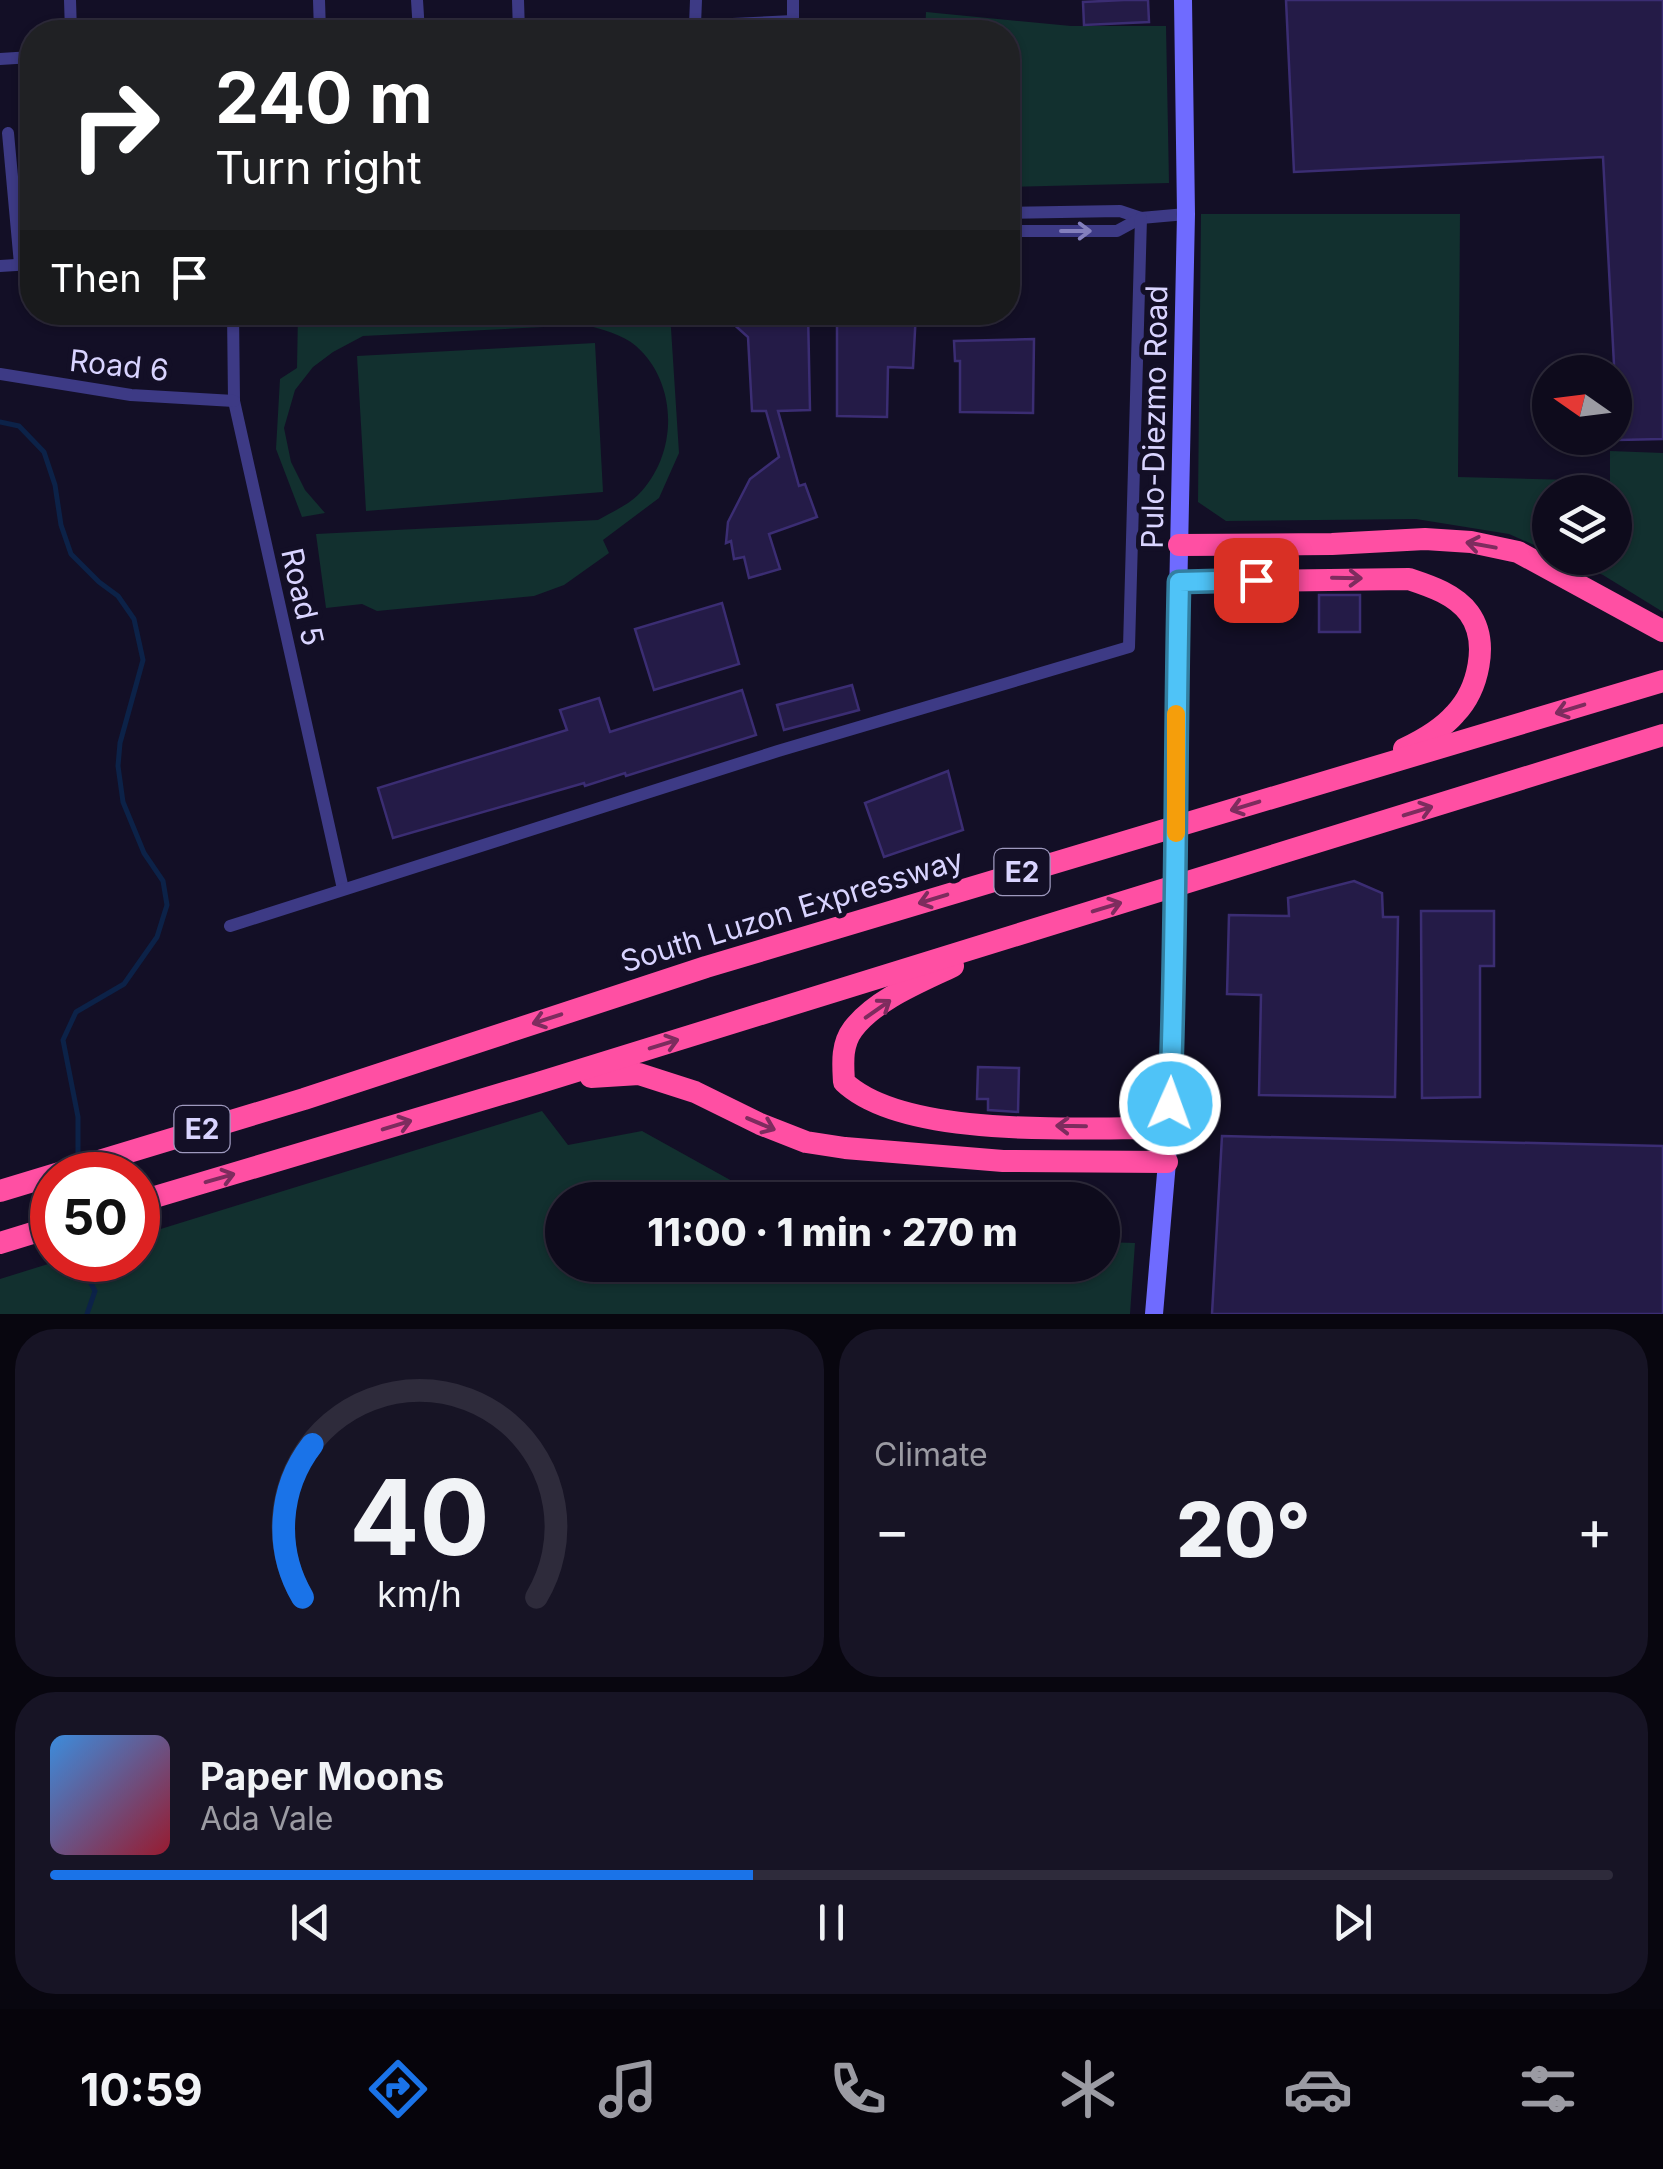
<!DOCTYPE html>
<meta charset="utf-8">
<style>
:root{--surface:#0e0b1c;--page:#171425;--text:#f1f3f6;--muted:#9b9ba3;--line:#2e2b3b;--accent:#1a73e8}
body{margin:0;font-family:Inter,sans-serif;background:var(--page);color:var(--text);height:100vh;display:flex;flex-direction:column;font-size:38px;white-space:nowrap}
*{box-sizing:border-box;margin:0}
p{font-size:32px;color:var(--muted)}
.icon{flex:none;width:55px;height:55px;fill:none;stroke:currentColor;stroke-width:2;stroke-linecap:round;stroke-linejoin:round}
.map{position:relative;height:1314px;overflow:hidden}
.details{display:flex;flex-direction:column;gap:15px;padding:15px;background:#08060f;flex:1}
.details>*{flex:none}
.banner{position:absolute;left:20px;top:20px;width:1000px;height:305px;border-radius:40px;box-shadow:0 2px 8px #0004,0 0 0 2px var(--line);background:#202124;color:#fff;overflow:hidden}
.needle{width:65px;rotate:284deg}
.buttons{position:absolute;left:1532px;top:355px;display:grid;gap:20px}
.buttons a{display:grid;place-items:center;width:100px;height:100px;border-radius:50%;background:var(--surface);box-shadow:0 2px 8px #0004,0 0 0 2px var(--line);font-size:50px}
.speed{position:absolute;left:30px;top:1152px;display:flex;gap:20px;font-size:50px;font-weight:700;text-align:center}
.speed>*{display:grid;place-content:center;width:130px;height:130px;border-radius:50%;background:var(--surface);box-shadow:0 2px 8px #0004,0 0 0 2px var(--line);line-height:1}
.speed .limit{border:15px solid #d22;background:#fff;color:#111}
.pin{position:absolute;display:grid;place-items:center;width:85px;height:85px;color:#fff;margin:-42px;border-radius:20px;box-shadow:0 5px 15px #0006}
.me{position:absolute;width:110px;margin:-55px;rotate:2deg;stroke-linejoin:round;filter:drop-shadow(0 0 8px #0008)}
.turn{display:flex;align-items:center;gap:35px;height:210px;padding:0 30px;font-size:45px}
.turn .icon{width:130px;height:130px;stroke-width:2.5}
.turn b{display:block;font-size:70px;line-height:85px}
.then{display:flex;align-items:center;height:95px;padding:0 30px;background:#0003;gap:20px;font-size:38px}
.big{font-size:75px;font-weight:800;line-height:1.1}
.details .widget{flex:1;display:flex;flex-direction:column;justify-content:center;gap:15px;min-width:0;padding:0 35px;border-radius:40px;background:var(--page)}
.details .dial{align-items:center;gap:0}
.dial svg{height:260px;overflow:visible;fill:none;stroke:var(--line);stroke-width:7;stroke-linecap:round;text-anchor:middle}
.dial text{fill:var(--text);stroke:none}
.song{display:flex;align-items:center;gap:30px}
.cover{width:120px;height:120px;border-radius:15px;background:linear-gradient(135deg,hsl(210 70% 55%),hsl(350 70% 35%))}
.played{height:10px;border-radius:5px;background:linear-gradient(90deg,var(--accent) 45%,var(--line) 45%)}
.keys{display:flex;justify-content:space-around;direction:ltr}
.heat{display:flex;justify-content:space-between;align-items:center;font-size:55px;direction:ltr}
.details .tiles{flex:1;display:grid;gap:15px;grid-template-columns:1fr 1fr}
.widget:last-child{grid-column:span 2}
.trip{position:absolute;left:545px;top:1182px;width:575px;height:100px;border-radius:50px;background:var(--surface);box-shadow:0 2px 8px #0004,0 0 0 2px var(--line);font-weight:800;line-height:100px;text-align:center}
.tab-bar{display:flex;height:160px;justify-content:space-around;align-items:center;background:#06040b;color:var(--muted)}
.tab-bar .icon{width:70px;height:70px}
.tab-bar .current{color:var(--accent)}
.tab-bar b{font-size:45px;color:var(--text)}
.map>svg:first-child{display:block}
.green{fill:#12302f}
.lines{fill:none;stroke-linecap:round;stroke-linejoin:round}
.stream{stroke:#0c2248;stroke-width:5}
.building{fill:#241b47;stroke:#3b2d73;stroke-width:2.5}
.street{stroke:#3d3a85;stroke-width:12}
.secondary{stroke:#6f6bff;stroke-width:18}
.highway{stroke:#ff4fa3;stroke-width:22}
.oneway{stroke:#837fbc}
.oneway2{stroke:#7d2c5e}
.route-casing{stroke:#337fa1;stroke-width:25}
.route{stroke:#4fc3f7;stroke-width:18}
.slow{stroke:#f59e0b;stroke-width:18}
.labels{text-anchor:middle;stroke-width:10;stroke-linejoin:round;paint-order:stroke}
.shield{fill:#130f26;stroke:#9e99be;stroke-width:2.5}
.shield-label{font-size:28px;font-weight:bold;fill:#d9d4ff}
.street-label{font-size:30px;fill:#d9d4ff;stroke:#130f26}
</style>
<div class="map">
<svg width="1663" height="1314" viewBox="0 0 1663 1314">
<rect width="100%" height="100%" fill="#130f26"/>
<!-- green -->
<g class="green">
<path d="M926 12 1071 26H1166L1169 183 1008 187V32H925Z"/>
<path d="M1201 214H1460L1458 477 1610 481V451L1663 453V612L1603 575 1563 558H1615V492H1550V552L1509 534 1416 519 1226 521 1198 502Z"/>
<path d="M298 313H670L679 453 659 498 603 540 609 553 564 585 534 596 377 611 362 604 326 608 316 534 598 520C610 513 628 505 638 495 678 455 679 384 636 346 622 334 601 329 585 325L363 336 333 352 313 367 295 390 284 428 291 462 305 490 325 513 302 517 276 449 280 379 297 368Z"/>
<path d="M595 343 603 492 366 511 357 356Z"/>
<path d="M542 1111 568 1145 642 1131 759 1196 774 1200H562V1265H1102L1103 1242 1135 1243 1130 1314H0V1279L61 1260H138V1236Z"/>
</g>
<g class="lines">
<!-- stream -->
<g class="stream">
<path d="M0 422 19 426 44 452 55 485 61 525 71 554 99 582 118 596 134 619 143 660 120 743 118 766 123 802 144 853 163 881 167 905 157 937 124 984 76 1012 63 1040 78 1117V1162"/>
<path d="M79 1260 95 1291 87 1314"/>
</g>
</g>
<!-- building -->
<g class="building">
<path d="M1124 0H1148L1149 22 1084 25 1083 2Z"/>
<path d="M1286 0H1663V439L1618 440 1603 157 1294 172Z"/>
<path d="M720 312H808L810 410 778 411 799 486 805 484 817 517 769 534 780 569 749 578 744 557 734 559 731 541 726 543 728 522 750 479 779 457 766 411H752L748 337Z"/>
<path d="M837 312H916L913 368 888 367 887 417 837 416Z"/>
<path d="M1034 339 1033 413 960 412V361H955L954 341Z"/>
<rect x="1319" y="595" width="41" height="37"/>
<path d="M722 603 739 664 654 690 635 629Z"/>
<path d="M852 685 859 710 784 730 777 705Z"/>
<path d="M742 690 756 735 626 776 625 773 585 786 584 783 393 838 378 788 567 730 560 710 599 698 610 732Z"/>
<path d="M948 771 963 830 884 857 865 803Z"/>
<path d="M1354 881 1382 893 1383 917H1398L1395 1097 1259 1095 1261 995 1227 994 1229 915 1289 916 1288 898Z"/>
<path d="M1421 911H1494V966H1480V1097L1422 1098Z"/>
<path d="M978 1067 1019 1068 1018 1112 988 1110V1099H977Z"/>
<path d="M1222 1136 1663 1146V1314H1212Z"/>
</g>
<g class="lines">
<!-- street -->
<g class="street">
<path d="M70 0 71 32"/>
<path d="M319 0 320 32"/>
<path d="M417 0 419 32"/>
<path d="M518 0 519 32"/>
<path d="M793 0V32"/>
<path d="M695 25 696 0"/>
<path d="M564 32 793 21"/>
<path d="M0 59 32 57"/>
<path d="M8 133 20 264"/>
<path d="M1008 213 1120 211 1141 218 1186 214"/>
<path d="M1008 231H1117L1141 218"/>
<path d="M0 266 32 264"/>
<path d="M233 312 234 401 343 889"/>
<path d="M0 374 131 395 234 401"/>
<path d="M230 926 778 751 1129 647 1141 218"/>
</g>
<!-- secondary -->
<path class="secondary" d="M1154 1314 1167 1162 1176 965 1175 744 1186 214 1183 0"/>
<!-- highway -->
<g class="highway">
<path d="M1179 545 1332 544 1425 539 1471 542 1518 552 1663 631"/>
<path d="M1179 582 1409 579C1430 586 1455 594 1469 613 1490 642 1478 690 1455 714 1442 729 1421 741 1404 749"/>
<path d="M953 966C920 982 876 999 853 1029 841 1045 843 1064 844 1082 905 1140 1085 1127 1168 1128"/>
<path d="M591 1077 639 1074 695 1092 760 1124 806 1142 845 1148 1003 1161 1167 1162"/>
<path d="M0 1191 304 1099 706 967 1663 681"/>
<path d="M138 1202 538 1083 1663 735"/>
<path d="M0 1243 52 1227"/>
</g>
</g>
<!-- one-way arrows -->
<defs><path id="oneway-shaft" d="M-6 0H5M1.5-3L5.5 0L1.5 3" fill="none" stroke-width="1.6" stroke-linecap="round" stroke-linejoin="round" transform="scale(2.5)"/></defs>
<use class="oneway" href="#oneway-shaft" transform="translate(1076 231)"/>
<g class="oneway2">
<use href="#oneway-shaft" transform="translate(1481 545) rotate(-170)"/>
<use href="#oneway-shaft" transform="translate(1347 578) rotate(1)"/>
<use href="#oneway-shaft" transform="translate(1570 709) rotate(163)"/>
<use href="#oneway-shaft" transform="translate(1245 806) rotate(163)"/>
<use href="#oneway-shaft" transform="translate(1418 811) rotate(-17)"/>
<use href="#oneway-shaft" transform="translate(933 899) rotate(163)"/>
<use href="#oneway-shaft" transform="translate(1107 907) rotate(-17)"/>
<use href="#oneway-shaft" transform="translate(878 1009) rotate(-35)"/>
<use href="#oneway-shaft" transform="translate(547 1019) rotate(162)"/>
<use href="#oneway-shaft" transform="translate(664 1044) rotate(-17)"/>
<use href="#oneway-shaft" transform="translate(761 1124) rotate(23)"/>
<use href="#oneway-shaft" transform="translate(397 1125) rotate(-17)"/>
<use href="#oneway-shaft" transform="translate(1071 1126) rotate(-179)"/>
<use href="#oneway-shaft" transform="translate(220 1178) rotate(-16)"/>
</g>
<g class="lines">
<!-- route casing -->
<g class="route-casing">
<path id="route" d="M1170 1104C1177 930 1175 756 1179 582L1256 580"/>
</g>
<!-- route -->
<use href="#route" class="route"/>
<!-- slow -->
<path class="slow" d="M1176 833V714"/>
</g>
<g class="labels">
<!-- shield labels -->
<g class="shield">
<rect x="994.5" y="849" width="55" height="46" rx="8"/>
<rect x="174.5" y="1106" width="55" height="46" rx="8"/>
</g>
<g class="shield-label">
<text x="1022" y="882">E2</text>
<text x="202" y="1139">E2</text>
</g>
<!-- street labels -->
<g class="street-label">
<text transform="translate(119 366) rotate(6)" y="10">Road 6</text>
<text transform="translate(1155 417) rotate(-89)" y="10">Pulo-Diezmo Road</text>
<text transform="translate(302 597) rotate(77)" y="10">Road 5</text>
<text transform="translate(792 911) rotate(-17)" y="10">South Luzon Expressway</text>
</g>
</g>
</svg>
<div class="buttons">
<a><svg class="needle" viewBox="-14 -14 28 28"><path d="M0-13l5 13h-10z" fill="#e53935"/><path d="M0 13l5-13h-10z" fill="#9b9ba3"/></svg></a>
<a><svg class="icon" aria-label="layers" viewBox="0 0 24 24"><path d="M12 4l9 5-9 5-9-5zM3 14l9 5 9-5"/></svg></a>
</div>
<div class="speed"><div class="limit">50</div></div>
<div class="pin" style="left:1256px;top:580px;background:#d93025"><svg class="icon" aria-label="arrive" viewBox="0 0 24 24"><path d="M6 21V4h12l-3 4 3 4H6"/></svg></div>
<svg class="me" style="left:1170px;top:1104px" viewBox="-20 -20 40 40"><circle r="17" fill="#4fc3f7" stroke="#fff" stroke-width="3"/><path d="M0-11L8 9 0 5-8 9z" fill="#fff"/></svg>
<div class="trip">11:00 · 1 min · 270 m</div>
<div class="banner">
<div class="turn"><svg class="icon" aria-label="right" viewBox="0 0 24 24"><path d="M7 20v-9h11M14 6l5 5-5 5"/></svg><div><b>240 m</b>Turn right</div></div>
<div class="then">Then<svg class="icon" aria-label="arrive" viewBox="0 0 24 24"><path d="M6 21V4h12l-3 4 3 4H6"/></svg></div>
</div>
</div>
<section class="details">
<div class="tiles">
<div class="widget dial"><svg viewBox="0 0 100 80">
<path d="M14 69A42 42 0 1 1 86 69"/>
<path d="M14 69A42 42 0 0 1 17 22" stroke="#1a73e8"/>
<text x="50" y="56" font-size="32" font-weight="700">40</text>
<text x="50" y="72" font-size="11">km/h</text>
</svg></div>
<div class="widget"><p>Climate</p>
<div class="heat"><a>−</a><b class="big">20°</b><a>+</a></div>
</div>
<div class="widget">
<div class="song"><i class="cover"></i><div><b>Paper Moons</b><p>Ada Vale</p></div></div>
<div class="played"></div>
<div class="keys"><svg class="icon" aria-label="previous" viewBox="0 0 24 24"><path d="M18 5L8 12l10 7zM5 5v14"/></svg><svg class="icon" aria-label="pause" viewBox="0 0 24 24"><path d="M8 5v14M16 5v14"/></svg><svg class="icon" aria-label="next" viewBox="0 0 24 24"><path d="M6 5l10 7-10 7zM19 5v14"/></svg></div>
</div>
</div>
</section>
<nav class="tab-bar">
<b>10:59</b>
<svg class="icon current" aria-label="directions" viewBox="0 0 24 24"><path d="M12 3l9 9-9 9-9-9zM9 14v-3h6M13 9l2 2-2 2"/></svg>
<svg class="icon" aria-label="music" viewBox="0 0 24 24"><path d="M9 18V5l10-2v13"/><circle cx="6" cy="18" r="3"/><circle cx="16" cy="16" r="3"/></svg>
<svg class="icon" aria-label="phone" viewBox="0 0 24 24"><path d="M5 4h4l2 5-3 2q2 4 5 5l2-3 5 2v4C11 20 4 13 5 4z"/></svg>
<svg class="icon" aria-label="climate" viewBox="0 0 24 24"><path d="M12 3v18M4 7l16 10M4 17L20 7"/></svg>
<svg class="icon" aria-label="car" viewBox="0 0 24 24"><path d="M5 17H2v-5l4-1 3-4h7l3 4 3 1v5h-3M9 17h6M6 11h13"/><circle cx="7" cy="17" r="2"/><circle cx="17" cy="17" r="2"/></svg>
<svg class="icon" aria-label="filters" viewBox="0 0 24 24"><path d="M4 7h16M4 17h16"/><circle cx="9" cy="7" r="2"/><circle cx="15" cy="17" r="2"/></svg>
</nav>
